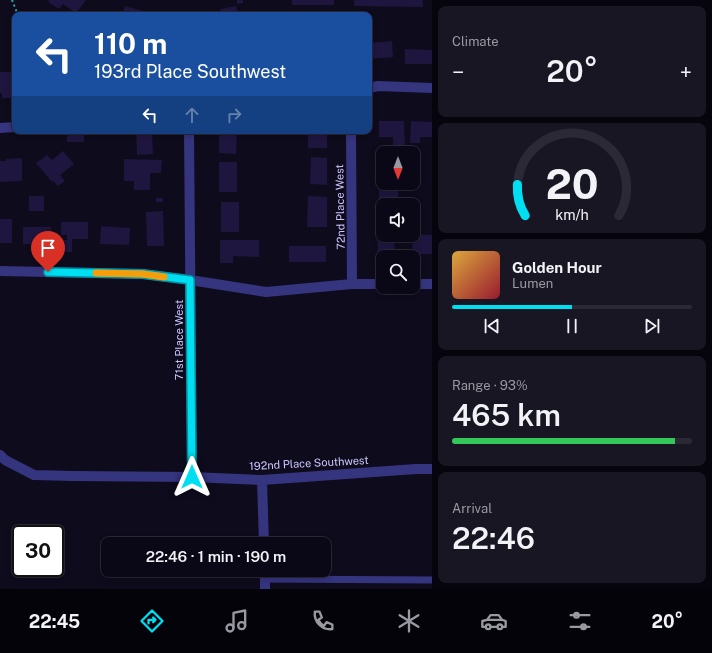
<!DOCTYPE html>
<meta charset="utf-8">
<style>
:root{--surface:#0a0816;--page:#181623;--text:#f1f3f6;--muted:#999aa1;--line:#2a2935;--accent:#00def2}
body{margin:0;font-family:"Public Sans",sans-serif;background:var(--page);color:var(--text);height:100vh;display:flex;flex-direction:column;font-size:15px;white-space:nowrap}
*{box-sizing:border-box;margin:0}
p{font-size:13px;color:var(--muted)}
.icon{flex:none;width:22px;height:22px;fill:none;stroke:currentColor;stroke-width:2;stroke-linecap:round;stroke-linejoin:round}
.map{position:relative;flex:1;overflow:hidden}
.panel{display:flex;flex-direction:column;gap:6px;padding:6px;background:#06040c;width:280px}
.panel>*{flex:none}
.guide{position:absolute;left:12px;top:12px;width:360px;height:122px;border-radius:8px;box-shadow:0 2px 6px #0003,0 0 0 1px var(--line);background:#1a4fa0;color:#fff;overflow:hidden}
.needle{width:26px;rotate:180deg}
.tools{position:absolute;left:376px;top:146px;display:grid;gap:8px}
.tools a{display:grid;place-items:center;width:44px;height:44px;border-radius:8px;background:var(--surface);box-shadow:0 2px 6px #0003,0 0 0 1px var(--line);font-size:20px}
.speed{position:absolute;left:12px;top:525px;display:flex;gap:8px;font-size:20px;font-weight:700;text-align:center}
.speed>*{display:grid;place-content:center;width:52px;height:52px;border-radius:50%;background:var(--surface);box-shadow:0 2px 6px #0003,0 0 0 1px var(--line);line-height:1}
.speed .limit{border:2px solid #111;border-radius:6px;background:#fff;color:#111}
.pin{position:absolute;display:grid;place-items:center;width:34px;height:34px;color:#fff;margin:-41px -17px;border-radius:50% 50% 50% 0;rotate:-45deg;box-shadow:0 0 4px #0007}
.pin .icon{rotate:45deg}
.me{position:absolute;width:44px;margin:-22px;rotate:0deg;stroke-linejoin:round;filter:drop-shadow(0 0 3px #0008)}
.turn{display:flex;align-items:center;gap:14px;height:84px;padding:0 16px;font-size:18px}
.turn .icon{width:52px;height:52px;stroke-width:2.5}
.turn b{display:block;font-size:28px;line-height:34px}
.lanes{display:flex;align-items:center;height:38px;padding:0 16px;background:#0003;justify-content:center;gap:20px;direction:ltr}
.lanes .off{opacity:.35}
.big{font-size:30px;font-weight:600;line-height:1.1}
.panel .card{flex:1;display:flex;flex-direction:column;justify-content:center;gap:6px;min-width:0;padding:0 14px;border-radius:8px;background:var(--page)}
.panel .dial{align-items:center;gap:0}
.dial svg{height:104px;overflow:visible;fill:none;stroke:var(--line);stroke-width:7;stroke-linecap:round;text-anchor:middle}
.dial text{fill:var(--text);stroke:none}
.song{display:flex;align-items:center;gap:12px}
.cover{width:48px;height:48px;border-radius:6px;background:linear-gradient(135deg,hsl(40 70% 55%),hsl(350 70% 35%))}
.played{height:4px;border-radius:2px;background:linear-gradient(90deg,var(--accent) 50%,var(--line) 50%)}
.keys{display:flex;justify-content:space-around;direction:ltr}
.heat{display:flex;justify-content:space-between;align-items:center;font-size:22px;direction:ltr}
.charge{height:6px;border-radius:3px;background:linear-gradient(90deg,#34c759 93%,var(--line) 0)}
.trip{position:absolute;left:101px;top:537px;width:230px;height:40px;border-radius:8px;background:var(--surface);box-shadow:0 2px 6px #0003,0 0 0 1px var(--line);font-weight:600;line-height:40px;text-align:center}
.tab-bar{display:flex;height:64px;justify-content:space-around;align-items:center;background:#040309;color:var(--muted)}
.tab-bar .icon{width:28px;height:28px}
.tab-bar .current{color:var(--accent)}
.tab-bar b{font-size:18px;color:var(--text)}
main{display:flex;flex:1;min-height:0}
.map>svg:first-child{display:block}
.building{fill:#1e163e}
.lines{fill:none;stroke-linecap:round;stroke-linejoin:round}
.path{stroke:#29b1a6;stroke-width:2;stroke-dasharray:2 3;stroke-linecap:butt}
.lane{stroke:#35347e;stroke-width:7}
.street{stroke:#35347e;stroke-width:10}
.route-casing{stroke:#00909d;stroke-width:10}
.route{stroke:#00def2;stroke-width:7}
.slow{stroke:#f59e0b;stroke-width:7}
.labels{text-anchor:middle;stroke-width:4;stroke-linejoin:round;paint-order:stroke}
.street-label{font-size:11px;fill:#ccc7ff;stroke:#0e0b1d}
</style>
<main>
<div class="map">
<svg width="432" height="589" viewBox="0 0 432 589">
<rect width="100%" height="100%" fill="#0e0b1d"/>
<!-- building -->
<g class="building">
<path d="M49 0H86L76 13 63 4 59 9 48 2Z"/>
<path d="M237 0H243V3L237 4Z"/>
<rect x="292" y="0" width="42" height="5"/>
<path d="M354 0H423V7L354 6Z"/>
<path d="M125 6 143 11 142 15H122Z"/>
<path d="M236 6 238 15H221L220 9Z"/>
<path d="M392 41 393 57 369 59V43Z"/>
<path d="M405 49 432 50V64H405Z"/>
<path d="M0 72H12V98H2V93H0Z"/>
<path d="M379 121H404L405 148H393V137H379Z"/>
<path d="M411 121 432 122V137H420V143H410Z"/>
<rect x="67" y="131" width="17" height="11"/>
<path d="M136 131H152L153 154 137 155Z"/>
<path d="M219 131H237L236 154 219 153Z"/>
<rect x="308" y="131" width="19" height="17"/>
<path d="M63 151 74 164 60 175 65 181 58 186 53 181 52 182 36 163 47 155 52 160Z"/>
<path d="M311 157 327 158V185L310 184Z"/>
<path d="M22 158V181L0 182V161H6V159Z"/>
<path d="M124 159 162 160 161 173H150V190H134V181H124Z"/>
<rect x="219" y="162" width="18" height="30"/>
<path d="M379 169H383V183H398V201H379Z"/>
<rect x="29" y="196" width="15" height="15"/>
<path d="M308 196 327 197V227H307Z"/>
<rect x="156" y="198" width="7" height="4"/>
<rect x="221" y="202" width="18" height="30"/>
<path d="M163 211 164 246H147L146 212Z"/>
<rect x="0" y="219" width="12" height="24"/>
<path d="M61 222H88V239H72V252H58V240H67V235H61Z"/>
<path d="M377 224H383V235H394L395 256 378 257Z"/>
<path d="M101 226 130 228 129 245 100 244Z"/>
<path d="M23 227H51V245L23 244Z"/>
<path d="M413 234 432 235V254H412Z"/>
<path d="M220 240H259V257L233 256V263H220Z"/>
<rect x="289" y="246" width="37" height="16"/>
</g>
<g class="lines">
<!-- path -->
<path class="path" d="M12 0 18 15"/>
<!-- lane -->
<path class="lane" d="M265 579 432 580"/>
<!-- street -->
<g class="street">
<path d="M369 88 378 86 432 88"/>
<path d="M0 128 15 127"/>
<path d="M189 131 192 477"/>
<path d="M351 131 352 284"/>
<path d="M0 271 143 274 190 280 266 292 352 284H383"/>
<path d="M413 284H432"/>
<path d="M0 455 5 460 34 475 72 476 192 477 262 480 416 469H432"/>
<path d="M262 480 264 544"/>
<path d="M265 570V589"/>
</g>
</g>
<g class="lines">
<!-- route casing -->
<g class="route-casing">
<path id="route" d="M48 272 143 274 190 280 192 477"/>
</g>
<!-- route -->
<use href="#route" class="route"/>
<!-- slow -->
<path class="slow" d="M96 273 143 274 164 277"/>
</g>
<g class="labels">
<!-- street labels -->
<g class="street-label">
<text transform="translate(340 207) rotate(-91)" y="4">72nd Place West</text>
<text transform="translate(179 340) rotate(-90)" y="4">71st Place West</text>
<text transform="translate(309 463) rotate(-3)" y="4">192nd Place Southwest</text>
</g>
</g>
</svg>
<div class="tools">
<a><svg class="needle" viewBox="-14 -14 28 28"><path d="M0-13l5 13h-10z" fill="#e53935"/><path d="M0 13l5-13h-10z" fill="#999aa1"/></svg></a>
<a><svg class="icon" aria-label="sound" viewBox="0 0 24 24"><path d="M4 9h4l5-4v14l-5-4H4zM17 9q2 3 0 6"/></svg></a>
<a><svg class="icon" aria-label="search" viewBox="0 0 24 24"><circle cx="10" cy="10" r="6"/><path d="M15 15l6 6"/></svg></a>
</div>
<div class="speed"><div class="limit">30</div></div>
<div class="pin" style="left:48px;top:272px;background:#d93025"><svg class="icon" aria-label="arrive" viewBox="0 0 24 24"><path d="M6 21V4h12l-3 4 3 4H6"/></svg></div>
<svg class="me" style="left:192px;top:477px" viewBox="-20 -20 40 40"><path d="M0-17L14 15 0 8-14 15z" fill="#00def2" stroke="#fff" stroke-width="4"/></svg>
<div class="trip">22:46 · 1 min · 190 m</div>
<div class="guide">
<div class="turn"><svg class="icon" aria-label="left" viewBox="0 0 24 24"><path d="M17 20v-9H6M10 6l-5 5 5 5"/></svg><div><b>110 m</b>193rd Place Southwest</div></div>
<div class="lanes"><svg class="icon" aria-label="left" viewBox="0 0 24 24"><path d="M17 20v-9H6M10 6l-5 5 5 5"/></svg><svg class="icon off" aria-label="ahead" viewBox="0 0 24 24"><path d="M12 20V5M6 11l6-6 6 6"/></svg><svg class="icon off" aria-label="right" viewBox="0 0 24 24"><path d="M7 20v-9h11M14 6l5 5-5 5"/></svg></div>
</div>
</div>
<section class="panel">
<div class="card"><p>Climate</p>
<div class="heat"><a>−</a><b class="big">20°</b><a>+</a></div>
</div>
<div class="card dial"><svg viewBox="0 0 100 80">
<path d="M14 69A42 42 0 1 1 86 69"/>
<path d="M14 69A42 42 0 0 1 8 45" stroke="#00def2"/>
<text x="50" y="56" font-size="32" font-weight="700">20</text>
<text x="50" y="72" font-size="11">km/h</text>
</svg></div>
<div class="card">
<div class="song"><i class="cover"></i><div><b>Golden Hour</b><p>Lumen</p></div></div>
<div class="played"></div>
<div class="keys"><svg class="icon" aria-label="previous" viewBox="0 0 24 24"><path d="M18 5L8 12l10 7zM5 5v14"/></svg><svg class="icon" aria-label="pause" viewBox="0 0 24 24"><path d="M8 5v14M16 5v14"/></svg><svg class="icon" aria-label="next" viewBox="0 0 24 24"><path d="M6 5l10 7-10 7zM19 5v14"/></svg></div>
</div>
<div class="card"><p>Range · 93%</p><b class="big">465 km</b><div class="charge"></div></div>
<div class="card"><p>Arrival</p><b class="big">22:46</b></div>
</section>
</main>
<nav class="tab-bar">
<b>22:45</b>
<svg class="icon current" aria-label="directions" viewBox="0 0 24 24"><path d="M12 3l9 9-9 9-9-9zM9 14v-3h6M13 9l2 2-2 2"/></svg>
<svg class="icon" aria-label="music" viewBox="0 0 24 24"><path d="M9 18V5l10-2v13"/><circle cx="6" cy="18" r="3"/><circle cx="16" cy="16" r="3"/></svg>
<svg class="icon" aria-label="phone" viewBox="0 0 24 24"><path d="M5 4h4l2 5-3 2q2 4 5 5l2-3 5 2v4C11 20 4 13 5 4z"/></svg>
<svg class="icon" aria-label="climate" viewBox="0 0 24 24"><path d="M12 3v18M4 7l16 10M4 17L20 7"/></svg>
<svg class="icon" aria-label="car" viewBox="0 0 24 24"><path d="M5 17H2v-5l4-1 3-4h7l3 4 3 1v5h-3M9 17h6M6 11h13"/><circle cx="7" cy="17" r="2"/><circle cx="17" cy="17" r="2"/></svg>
<svg class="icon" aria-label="filters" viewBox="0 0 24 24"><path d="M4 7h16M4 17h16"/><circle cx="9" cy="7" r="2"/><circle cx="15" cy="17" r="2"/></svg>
<b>20°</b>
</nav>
